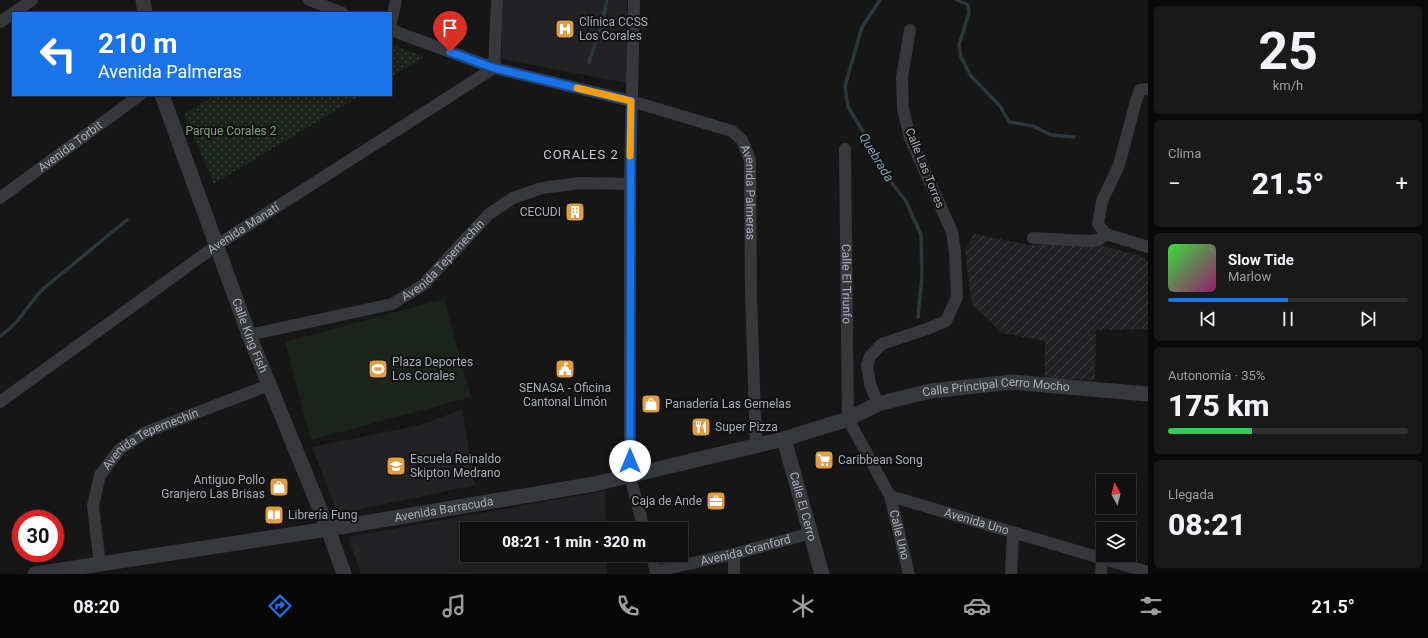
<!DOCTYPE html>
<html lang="es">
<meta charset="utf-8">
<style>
:root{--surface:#101011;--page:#19191a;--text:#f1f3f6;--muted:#9c9d9f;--line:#303031;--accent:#1a73e8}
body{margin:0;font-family:Roboto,sans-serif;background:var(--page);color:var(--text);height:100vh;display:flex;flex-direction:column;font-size:15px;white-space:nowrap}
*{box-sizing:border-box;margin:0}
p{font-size:13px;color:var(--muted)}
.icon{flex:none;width:22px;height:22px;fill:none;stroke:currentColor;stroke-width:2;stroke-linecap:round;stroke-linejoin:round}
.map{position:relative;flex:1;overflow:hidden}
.panel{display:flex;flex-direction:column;gap:6px;padding:6px;background:#090909;width:280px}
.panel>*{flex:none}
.banner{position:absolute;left:12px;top:12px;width:380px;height:84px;border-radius:0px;box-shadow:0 4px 16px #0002,0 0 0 1px var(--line);background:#1a73e8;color:#fff;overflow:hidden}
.needle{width:26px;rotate:353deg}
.tools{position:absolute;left:1096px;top:474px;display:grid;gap:8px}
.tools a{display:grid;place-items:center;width:40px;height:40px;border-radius:0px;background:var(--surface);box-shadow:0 4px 16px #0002,0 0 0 1px var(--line);font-size:20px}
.speed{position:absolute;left:12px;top:510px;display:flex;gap:8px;font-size:20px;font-weight:700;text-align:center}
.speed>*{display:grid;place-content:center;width:52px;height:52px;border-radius:50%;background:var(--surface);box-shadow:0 4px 16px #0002,0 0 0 1px var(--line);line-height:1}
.speed .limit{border:6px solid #d22;background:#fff;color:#111}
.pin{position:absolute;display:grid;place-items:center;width:34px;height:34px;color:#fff;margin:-41px -17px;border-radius:50% 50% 50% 0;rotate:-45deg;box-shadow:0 0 4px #0007}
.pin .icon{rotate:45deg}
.me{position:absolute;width:44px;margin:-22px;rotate:0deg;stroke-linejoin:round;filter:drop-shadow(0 0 3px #0008)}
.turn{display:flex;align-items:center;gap:14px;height:84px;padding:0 20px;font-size:18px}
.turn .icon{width:52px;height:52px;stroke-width:2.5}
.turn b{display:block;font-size:28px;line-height:34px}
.big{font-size:30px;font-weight:800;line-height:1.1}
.panel .widget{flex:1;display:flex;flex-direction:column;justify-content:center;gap:6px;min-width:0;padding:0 14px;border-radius:6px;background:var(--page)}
.panel .dial{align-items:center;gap:0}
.dial b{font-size:52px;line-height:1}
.song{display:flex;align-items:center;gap:12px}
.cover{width:48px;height:48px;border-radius:6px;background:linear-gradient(135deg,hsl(120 70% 55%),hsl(320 70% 35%))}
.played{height:4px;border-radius:2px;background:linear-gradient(90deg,var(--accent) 50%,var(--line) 50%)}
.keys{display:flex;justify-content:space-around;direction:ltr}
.heat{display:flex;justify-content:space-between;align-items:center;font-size:22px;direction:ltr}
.charge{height:6px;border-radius:3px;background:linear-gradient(90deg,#34c759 35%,var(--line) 0)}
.trip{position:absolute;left:460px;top:522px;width:228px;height:40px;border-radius:0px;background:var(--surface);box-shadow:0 4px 16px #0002,0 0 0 1px var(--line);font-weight:800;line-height:40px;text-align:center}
.tab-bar{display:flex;height:64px;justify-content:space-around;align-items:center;background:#060607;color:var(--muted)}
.tab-bar .icon{width:28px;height:28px}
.tab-bar .active{color:var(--accent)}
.tab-bar b{font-size:18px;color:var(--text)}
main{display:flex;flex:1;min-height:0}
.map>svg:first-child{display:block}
.built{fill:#222224}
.industrial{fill:url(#industrial-furrows)}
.park{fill:url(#park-dots)}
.pitch{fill:#1c221c}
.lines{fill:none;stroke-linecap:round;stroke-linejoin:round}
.stream{stroke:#2d363a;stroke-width:3.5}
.minor{stroke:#37383c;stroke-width:12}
.tertiary{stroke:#37383c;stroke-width:15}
.route-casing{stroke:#114b97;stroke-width:10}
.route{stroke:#1a73e8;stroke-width:7}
.slow{stroke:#f59e0b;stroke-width:7}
.labels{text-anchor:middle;stroke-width:4;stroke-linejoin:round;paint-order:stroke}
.poi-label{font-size:12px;fill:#a9aeb6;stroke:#111112;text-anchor:start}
.park-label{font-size:12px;fill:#82a081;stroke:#111112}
.street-label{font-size:12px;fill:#a9aeb6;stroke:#111112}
.neighbourhood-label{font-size:13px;letter-spacing:1px;fill:#c9cdd3;stroke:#111112}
.water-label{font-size:13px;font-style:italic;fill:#839eae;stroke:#111112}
</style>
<main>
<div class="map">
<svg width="1148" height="574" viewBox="0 0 1148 574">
<defs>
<pattern id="industrial-furrows" width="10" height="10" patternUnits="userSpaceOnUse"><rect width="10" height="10" fill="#222224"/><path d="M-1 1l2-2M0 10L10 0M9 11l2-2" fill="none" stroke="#3f4042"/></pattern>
<pattern id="park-dots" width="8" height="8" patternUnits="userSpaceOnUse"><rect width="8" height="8" fill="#1c221c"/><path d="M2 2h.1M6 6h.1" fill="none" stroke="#3a403b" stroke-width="1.8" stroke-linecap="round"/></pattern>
</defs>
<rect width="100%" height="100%" fill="#161617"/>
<!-- built -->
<g class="built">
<path d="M502 0H627V83L502 59Z"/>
<path d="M462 409 475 485 338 514 312 447 421 425Z"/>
<path d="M605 491 606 529H467V555H607V574H361L348 537Z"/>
</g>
<!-- industrial -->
<path class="industrial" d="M974 234 1030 245 1103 246 1144 257 1148 262V329L1096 330 1095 380 1045 378V341L1003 333 972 305 965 250Z"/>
<!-- park -->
<g class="park">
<path d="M391 44 424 57 391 77Z"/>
<path d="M215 95H361L214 184 184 114Z"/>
</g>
<!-- pitch -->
<path class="pitch" d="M444 299 471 397 311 440 285 342Z"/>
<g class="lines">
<!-- stream -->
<g class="stream">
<path d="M880 0 862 27 845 86 848 107 867 138 884 173 906 201 921 235 922 276 918 317"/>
<path d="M957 0 968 5 969 13 959 45 961 57 971 76 1000 106 1009 122 1033 126 1051 135 1074 137"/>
<path d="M589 62 601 26 607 0"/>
<path d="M0 336C20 324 28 303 44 288L127 220"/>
</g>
<!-- minor -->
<g class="minor">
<path d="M309 0 343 13"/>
<path d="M634 0 630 184V476L644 529"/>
<path d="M0 22 32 0"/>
<path d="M391 23 396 0"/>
<path id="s1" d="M391 30 494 68 631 101 732 131 742 140 750 160 751 294 756 446"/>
<path d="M1148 89 1140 90 1136 101 1119 165 1102 201 1098 224 1106 234 1148 247"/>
<path id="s2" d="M845 149 848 419 890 496 1148 572"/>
<path id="s3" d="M0 198 140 95"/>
<path d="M1033 238 1089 241 1098 240 1106 234"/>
<path id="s4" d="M249 335 392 304 423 285 489 214 513 198 542 188 580 183 630 184"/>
<path id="s5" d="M0 402 217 245 494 68 497 0"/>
<path d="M878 404 870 384 867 365 870 356 882 344 927 329 946 321 957 297 955 252 952 232 910 138 903 109 902 77 910 30"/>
<path id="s6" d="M890 496 909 574"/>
<path d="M734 554V574"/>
<path d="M652 555 656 574"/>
<path id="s7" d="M100 565 93 506 100 475 120 449 146 432 269 385"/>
<path id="s8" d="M656 571 734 554 811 533"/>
<path d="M1011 574 1013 533"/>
<path d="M1101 574 1102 559"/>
</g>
<!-- tertiary -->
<g class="tertiary">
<path d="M143 0 145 13"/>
<path id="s9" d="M162 95 249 335 328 529 344 574"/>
<path id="s10" d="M784 439 822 574"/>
<path id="s11" d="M35 574 328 529 594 484 784 439 848 419 878 404 930 391 1012 382 1148 394"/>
</g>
</g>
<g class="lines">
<!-- route casing -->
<g class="route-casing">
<path id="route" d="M450 52 494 68 631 101 630 461"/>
</g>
<!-- route -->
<use href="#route" class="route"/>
<!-- slow -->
<path class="slow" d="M577 88 631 101 630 156"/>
</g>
<!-- icons -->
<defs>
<g id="hospital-square" transform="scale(1)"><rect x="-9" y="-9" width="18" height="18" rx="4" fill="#e29d43" stroke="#111112"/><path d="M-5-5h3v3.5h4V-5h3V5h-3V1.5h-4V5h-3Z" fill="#fff"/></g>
<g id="building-square" transform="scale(1)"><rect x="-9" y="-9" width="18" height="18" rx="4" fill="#e29d43" stroke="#111112"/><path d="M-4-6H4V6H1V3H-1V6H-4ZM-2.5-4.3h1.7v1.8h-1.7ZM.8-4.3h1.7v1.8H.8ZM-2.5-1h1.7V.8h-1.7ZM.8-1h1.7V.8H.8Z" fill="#fff"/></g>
<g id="stadium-square" transform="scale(1)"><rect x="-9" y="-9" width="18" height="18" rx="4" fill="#e29d43" stroke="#111112"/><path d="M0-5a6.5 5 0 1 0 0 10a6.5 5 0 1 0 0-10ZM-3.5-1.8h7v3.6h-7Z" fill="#fff"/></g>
<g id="civic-square" transform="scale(1)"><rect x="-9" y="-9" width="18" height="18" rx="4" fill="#e29d43" stroke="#111112"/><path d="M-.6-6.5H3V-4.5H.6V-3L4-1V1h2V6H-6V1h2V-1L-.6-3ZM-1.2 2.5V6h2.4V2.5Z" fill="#fff"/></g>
<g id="shop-square" transform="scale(1)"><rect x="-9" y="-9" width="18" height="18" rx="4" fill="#e29d43" stroke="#111112"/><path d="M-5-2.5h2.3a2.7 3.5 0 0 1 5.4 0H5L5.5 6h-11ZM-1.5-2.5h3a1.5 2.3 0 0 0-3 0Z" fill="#fff"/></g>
<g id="restaurant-square" transform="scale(1)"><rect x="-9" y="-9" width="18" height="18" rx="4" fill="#e29d43" stroke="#111112"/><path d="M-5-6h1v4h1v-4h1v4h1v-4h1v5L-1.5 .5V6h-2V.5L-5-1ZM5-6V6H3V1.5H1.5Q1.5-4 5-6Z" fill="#fff"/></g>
<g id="supermarket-square" transform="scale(1)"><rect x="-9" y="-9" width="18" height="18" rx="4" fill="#e29d43" stroke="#111112"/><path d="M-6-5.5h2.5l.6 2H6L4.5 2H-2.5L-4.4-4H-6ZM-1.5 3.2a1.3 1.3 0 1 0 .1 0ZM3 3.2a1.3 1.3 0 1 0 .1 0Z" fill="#fff"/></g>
<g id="school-square" transform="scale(1)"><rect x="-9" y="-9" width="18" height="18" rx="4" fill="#e29d43" stroke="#111112"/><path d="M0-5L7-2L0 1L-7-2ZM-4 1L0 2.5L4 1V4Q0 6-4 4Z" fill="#fff"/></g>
<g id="office-square" transform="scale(1)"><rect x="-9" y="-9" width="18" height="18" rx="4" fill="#e29d43" stroke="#111112"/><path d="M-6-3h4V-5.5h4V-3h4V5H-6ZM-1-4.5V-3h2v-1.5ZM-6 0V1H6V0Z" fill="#fff"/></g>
<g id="library-square" transform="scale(1)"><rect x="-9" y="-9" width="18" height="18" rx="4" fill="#e29d43" stroke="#111112"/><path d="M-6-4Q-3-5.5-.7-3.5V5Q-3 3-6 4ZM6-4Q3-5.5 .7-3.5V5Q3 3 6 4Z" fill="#fff"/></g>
</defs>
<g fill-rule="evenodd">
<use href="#hospital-square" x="565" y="29"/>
<use href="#building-square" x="575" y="212"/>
<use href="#stadium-square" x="378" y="369"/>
<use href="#civic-square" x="565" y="369"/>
<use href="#shop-square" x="651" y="404"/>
<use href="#restaurant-square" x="701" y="427"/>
<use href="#supermarket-square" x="824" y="460"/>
<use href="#school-square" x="396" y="466"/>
<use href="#shop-square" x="279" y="487"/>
<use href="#office-square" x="716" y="501"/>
<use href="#library-square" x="274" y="515"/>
</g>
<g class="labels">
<!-- poi labels -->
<g class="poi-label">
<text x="579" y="26">Clínica CCSS<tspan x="579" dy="14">Los Corales</tspan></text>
<text x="561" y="216" text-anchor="end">CECUDI</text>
<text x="392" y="366">Plaza Deportes<tspan x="392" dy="14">Los Corales</tspan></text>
<text x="565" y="392" text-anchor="middle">SENASA - Oficina<tspan x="565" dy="14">Cantonal Limón</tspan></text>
<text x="665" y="408">Panadería Las Gemelas</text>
<text x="715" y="431">Super Pizza</text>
<text x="410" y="463">Escuela Reinaldo<tspan x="410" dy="14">Skipton Medrano</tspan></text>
<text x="838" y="464">Caribbean Song</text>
<text x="265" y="484" text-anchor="end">Antiguo Pollo<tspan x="265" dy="14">Granjero Las Brisas</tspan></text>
<text x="702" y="505" text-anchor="end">Caja de Ande</text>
<text x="288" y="519">Librería Fung</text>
</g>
<!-- park labels -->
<g class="park-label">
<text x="231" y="135">Parque Corales 2</text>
</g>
<!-- street labels -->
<g class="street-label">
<text dy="4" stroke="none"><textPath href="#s3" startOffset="87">Avenida Torbit</textPath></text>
<text transform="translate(925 168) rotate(68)" y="4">Calle Las Torres</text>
<text dy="4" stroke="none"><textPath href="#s1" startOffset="423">Avenida Palmeras</textPath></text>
<text dy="4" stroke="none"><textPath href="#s5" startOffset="299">Avenida Manatí</textPath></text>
<text dy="4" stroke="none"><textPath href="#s4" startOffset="214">Avenida Tepemechín</textPath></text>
<text dy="4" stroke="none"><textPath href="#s2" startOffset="135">Calle El Triunfo</textPath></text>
<text dy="4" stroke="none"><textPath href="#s9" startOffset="256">Calle King Fish</textPath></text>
<text dy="4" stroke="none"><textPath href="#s11" startOffset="982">Calle Principal Cerro Mocho</textPath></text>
<text dy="4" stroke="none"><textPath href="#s7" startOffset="155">Avenida Tepemechín</textPath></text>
<text dy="4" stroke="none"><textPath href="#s10" startOffset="70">Calle El Cerro</textPath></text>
<text dy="4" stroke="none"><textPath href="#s11" startOffset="414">Avenida Barracuda</textPath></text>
<text dy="4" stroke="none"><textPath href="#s2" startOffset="448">Avenida Uno</textPath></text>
<text dy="4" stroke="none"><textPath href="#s6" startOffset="40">Calle Uno</textPath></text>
<text dy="4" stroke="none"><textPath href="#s8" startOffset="92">Avenida Granford</textPath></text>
</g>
<!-- neighbourhood labels -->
<g class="neighbourhood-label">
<text x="581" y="159">CORALES 2</text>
</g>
<!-- water labels -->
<g class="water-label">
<text transform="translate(877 157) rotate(59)" y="5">Quebrada</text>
</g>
</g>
</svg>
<div class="tools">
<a><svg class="needle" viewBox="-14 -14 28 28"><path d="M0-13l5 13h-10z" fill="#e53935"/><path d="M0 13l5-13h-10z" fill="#9c9d9f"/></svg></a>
<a><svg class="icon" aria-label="layers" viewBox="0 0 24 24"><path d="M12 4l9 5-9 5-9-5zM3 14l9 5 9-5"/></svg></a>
</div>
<div class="speed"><div class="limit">30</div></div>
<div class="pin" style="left:450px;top:52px;background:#d93025"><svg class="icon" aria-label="arrive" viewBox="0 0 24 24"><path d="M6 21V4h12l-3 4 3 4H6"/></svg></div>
<svg class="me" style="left:630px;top:461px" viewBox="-20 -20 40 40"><circle r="19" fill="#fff"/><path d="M0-13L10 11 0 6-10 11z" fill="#1a73e8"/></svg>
<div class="trip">08:21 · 1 min · 320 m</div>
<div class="banner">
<div class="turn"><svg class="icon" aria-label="left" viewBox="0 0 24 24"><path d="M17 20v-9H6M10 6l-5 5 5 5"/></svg><div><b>210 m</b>Avenida Palmeras</div></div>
</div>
</div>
<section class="panel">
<div class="widget dial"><b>25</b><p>km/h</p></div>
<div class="widget"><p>Clima</p>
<div class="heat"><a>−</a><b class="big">21.5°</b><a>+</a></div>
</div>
<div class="widget">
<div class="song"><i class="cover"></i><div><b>Slow Tide</b><p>Marlow</p></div></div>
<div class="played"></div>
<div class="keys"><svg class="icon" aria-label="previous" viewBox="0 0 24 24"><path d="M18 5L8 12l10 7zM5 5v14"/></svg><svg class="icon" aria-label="pause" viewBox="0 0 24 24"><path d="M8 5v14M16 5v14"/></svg><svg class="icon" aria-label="next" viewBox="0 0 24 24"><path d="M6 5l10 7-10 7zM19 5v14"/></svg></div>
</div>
<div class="widget"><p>Autonomía · 35%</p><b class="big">175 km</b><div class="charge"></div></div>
<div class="widget"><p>Llegada</p><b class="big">08:21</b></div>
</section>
</main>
<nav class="tab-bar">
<b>08:20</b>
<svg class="icon active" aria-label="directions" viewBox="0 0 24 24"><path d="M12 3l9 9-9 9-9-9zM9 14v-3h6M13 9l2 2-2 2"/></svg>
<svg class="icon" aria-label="music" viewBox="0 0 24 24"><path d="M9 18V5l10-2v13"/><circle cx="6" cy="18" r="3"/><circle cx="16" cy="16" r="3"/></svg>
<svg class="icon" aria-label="phone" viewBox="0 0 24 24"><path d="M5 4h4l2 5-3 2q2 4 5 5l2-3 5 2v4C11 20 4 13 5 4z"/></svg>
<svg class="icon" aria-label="climate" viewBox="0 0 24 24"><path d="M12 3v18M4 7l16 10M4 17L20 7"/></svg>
<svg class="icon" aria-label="car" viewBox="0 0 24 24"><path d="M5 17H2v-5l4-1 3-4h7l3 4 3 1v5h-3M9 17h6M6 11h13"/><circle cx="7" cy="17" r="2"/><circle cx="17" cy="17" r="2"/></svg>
<svg class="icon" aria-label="filters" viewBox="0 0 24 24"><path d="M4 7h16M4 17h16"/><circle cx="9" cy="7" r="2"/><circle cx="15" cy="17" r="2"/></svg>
<b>21.5°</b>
</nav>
